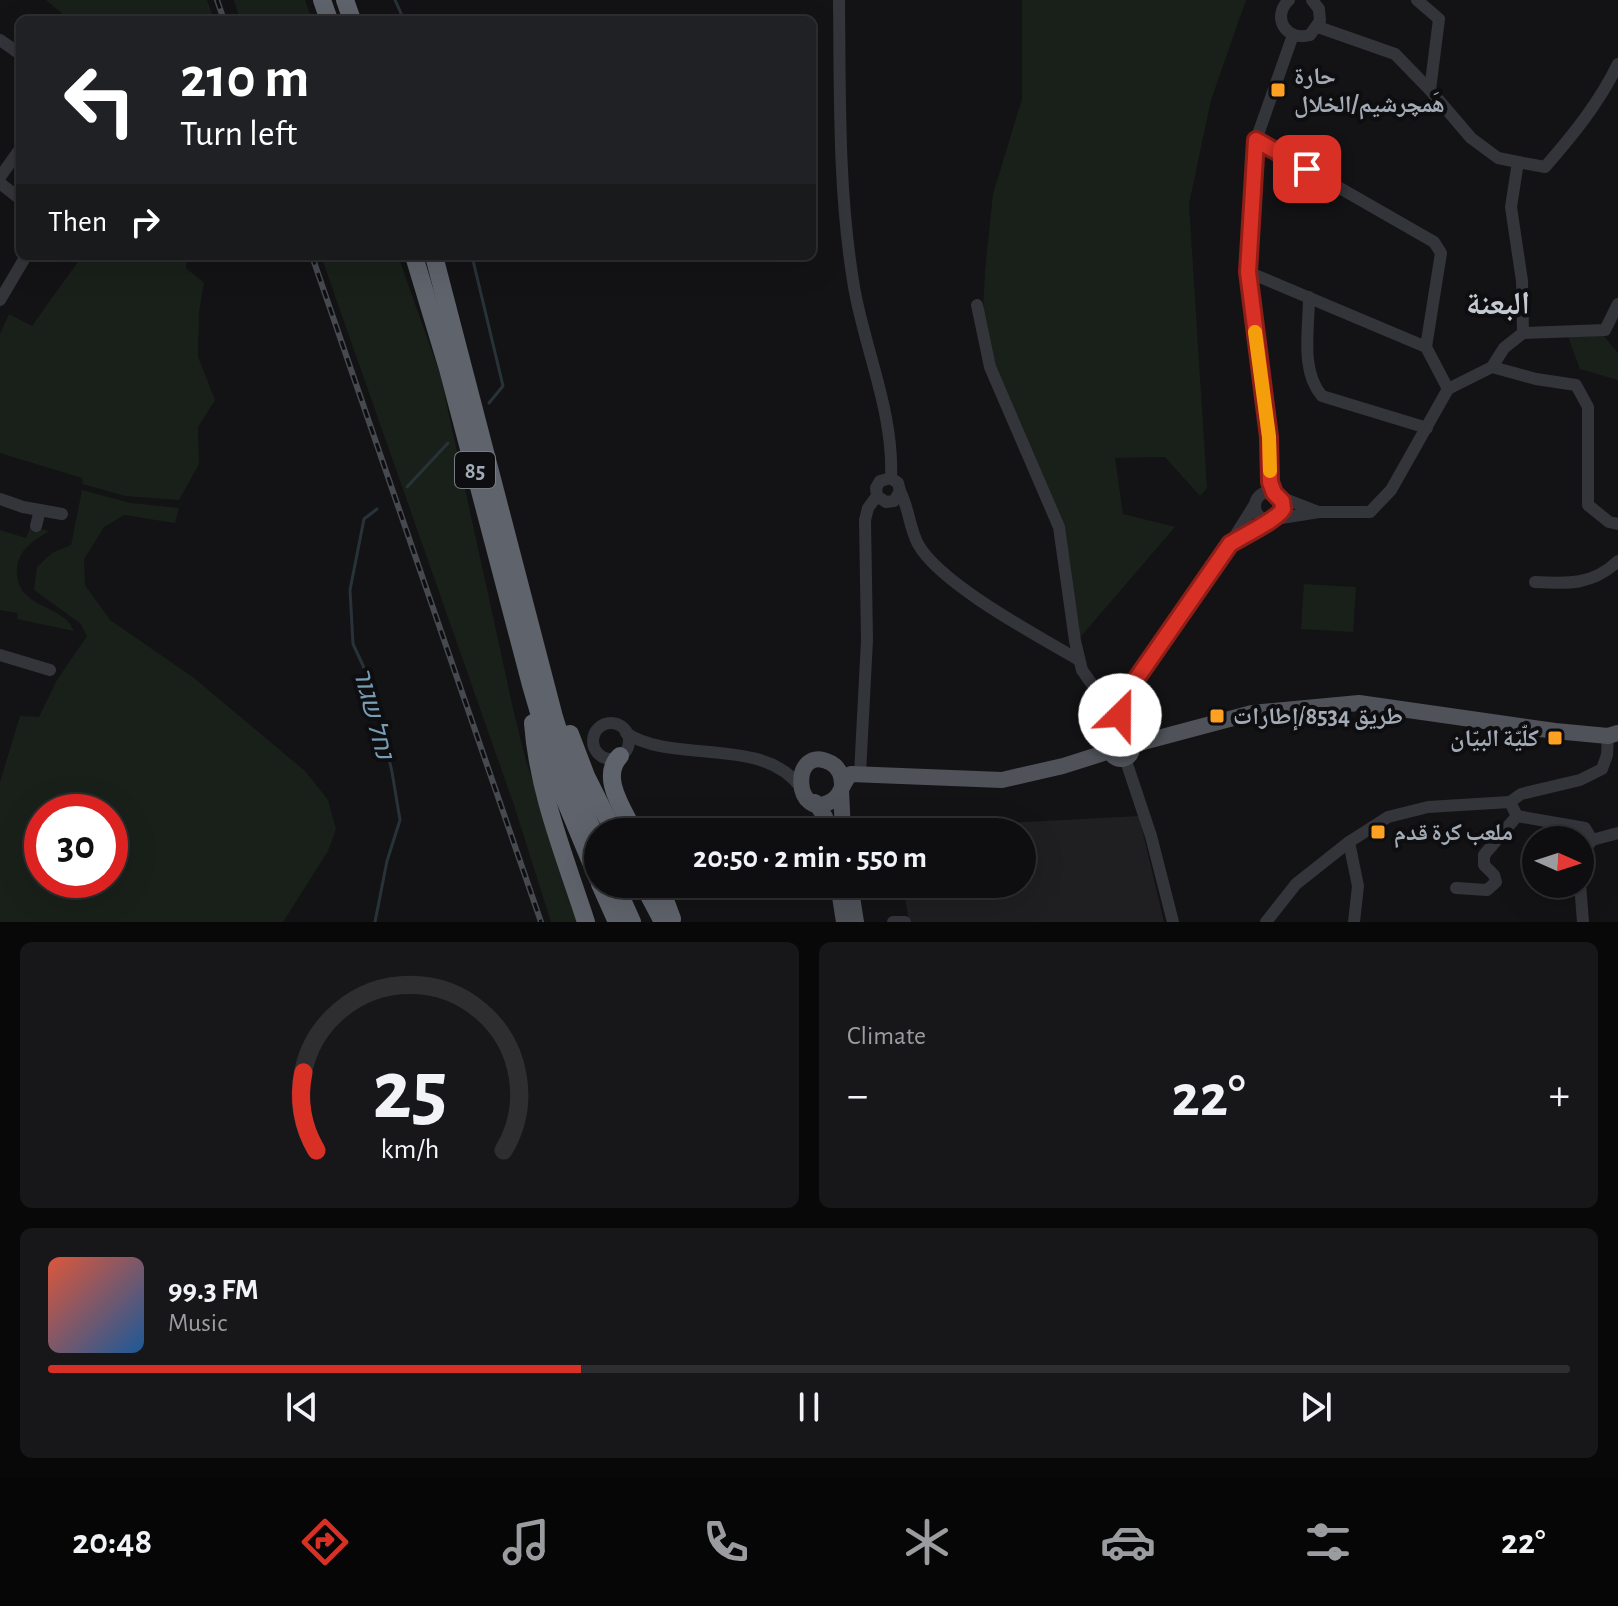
<!DOCTYPE html>
<meta charset="utf-8">
<style>
:root{--surface:#0e0e10;--page:#171719;--text:#f1f3f6;--muted:#9b9c9f;--line:#2e2e30;--accent:#d93025}
body{margin:0;font-family:"Alegreya Sans","Noto Naskh Arabic",Heebo,sans-serif;background:var(--page);color:var(--text);height:100vh;display:flex;flex-direction:column;font-size:30px;white-space:nowrap}
*{box-sizing:border-box;margin:0}
p{font-size:26px;color:var(--muted)}
.icon{flex:none;width:44px;height:44px;fill:none;stroke:currentColor;stroke-width:2;stroke-linecap:round;stroke-linejoin:round}
.map{position:relative;height:922px;overflow:hidden}
.sheet{display:flex;flex-direction:column;gap:20px;padding:20px;background:#080809;flex:1}
.sheet>*{flex:none}
.banner{position:absolute;left:16px;top:16px;width:800px;height:244px;border-radius:12px;box-shadow:0 8px 32px #0002,0 0 0 2px var(--line);background:#202124;color:#fff;overflow:hidden}
.needle{width:52px;rotate:93deg}
.buttons{position:absolute;left:1522px;top:826px;display:grid;gap:16px}
.buttons a{display:grid;place-items:center;width:72px;height:72px;border-radius:50%;background:var(--surface);box-shadow:0 8px 32px #0002,0 0 0 2px var(--line);font-size:40px}
.speed{position:absolute;left:24px;top:794px;display:flex;gap:16px;font-size:40px;font-weight:700;text-align:center}
.speed>*{display:grid;place-content:center;width:104px;height:104px;border-radius:50%;background:var(--surface);box-shadow:0 8px 32px #0002,0 0 0 2px var(--line);line-height:1}
.speed .limit{border:12px solid #d22;background:#fff;color:#111}
.pin{position:absolute;display:grid;place-items:center;width:68px;height:68px;color:#fff;margin:-34px;border-radius:16px;box-shadow:0 4px 12px #0006}
.me{position:absolute;width:88px;margin:-44px;rotate:23deg;stroke-linejoin:round;filter:drop-shadow(0 0 6px #0008)}
.turn{display:flex;align-items:center;gap:28px;height:168px;padding:0 32px;font-size:36px}
.turn .icon{width:104px;height:104px;stroke-width:2.5}
.turn b{display:block;font-size:56px;line-height:68px}
.then{display:flex;align-items:center;height:76px;padding:0 32px;background:#0003;gap:16px;font-size:30px}
.big{font-size:60px;font-weight:700;line-height:1.1}
.sheet .widget{flex:1;display:flex;flex-direction:column;justify-content:center;gap:12px;min-width:0;padding:0 28px;border-radius:12px;background:var(--page)}
.sheet .dial{align-items:center;gap:0}
.dial svg{height:208px;overflow:visible;fill:none;stroke:var(--line);stroke-width:7;stroke-linecap:round;text-anchor:middle}
.dial text{fill:var(--text);stroke:none}
.song{display:flex;align-items:center;gap:24px}
.cover{width:96px;height:96px;border-radius:12px;background:linear-gradient(135deg,hsl(10 70% 55%),hsl(210 70% 35%))}
.played{height:8px;border-radius:4px;background:linear-gradient(90deg,var(--accent) 35%,var(--line) 35%)}
.keys{display:flex;justify-content:space-around;direction:ltr}
.heat{display:flex;justify-content:space-between;align-items:center;font-size:44px;direction:ltr}
.sheet .tiles{flex:1;display:grid;gap:20px;grid-template-columns:1fr 1fr}
.widget:last-child{grid-column:span 2}
.trip{position:absolute;left:584px;top:818px;width:452px;height:80px;border-radius:40px;background:var(--surface);box-shadow:0 8px 32px #0002,0 0 0 2px var(--line);font-weight:700;line-height:80px;text-align:center}
.tab-bar{display:flex;height:128px;justify-content:space-around;align-items:center;background:#060606;color:var(--muted)}
.tab-bar .icon{width:56px;height:56px}
.tab-bar .current{color:var(--accent)}
.tab-bar b{font-size:36px;color:var(--text)}
.map>svg:first-child{display:block}
.built{fill:#1f1f22}
.green{fill:#192019;fill-rule:evenodd}
.lines{fill:none;stroke-linecap:round;stroke-linejoin:round}
.stream{stroke:#283339;stroke-width:3}
.minor{stroke:#33353a;stroke-width:12}
.major{stroke:#4f5259;stroke-width:16}
.highway{stroke:#5f636b;stroke-width:18}
.rail-casing{stroke:#46494f;stroke-width:6}
.rail{stroke:#0e0e10;stroke-width:3;stroke-dasharray:9;stroke-linecap:butt}
.route-casing{stroke:#8d1f18;stroke-width:20}
.route{stroke:#d93025;stroke-width:14}
.slow{stroke:#f59e0b;stroke-width:14}
.poi-dot{fill:#fea022;stroke:#0e0e10;stroke-width:3}
.labels{text-anchor:middle;stroke-width:8;stroke-linejoin:round;paint-order:stroke}
.shield{fill:#0e0e10;stroke:#767c84;stroke-width:2}
.shield-label{font-size:22px;font-weight:bold;fill:#a3abb6}
.poi-label{font-size:24px;font-weight:bold;fill:#a3abb6;stroke:#0e0e10;text-anchor:start}
.water-label{font-size:26px;font-style:italic;fill:#789db4;stroke:#0e0e10}
.district-label{font-size:32px;font-weight:bold;fill:#c5c9d2;stroke:#0e0e10}
</style>
<div class="map">
<svg width="1618" height="922" viewBox="0 0 1618 922">
<rect width="100%" height="100%" fill="#131315"/>
<!-- built -->
<path class="built" d="M1139 816 1164 922H909L903 884H1022V832H896V829Z"/>
<!-- green -->
<g class="green">
<path d="M46 0H207L214 20H70Z"/>
<path d="M234 0H305L312 20H240Z"/>
<path d="M1022 0H1246L1211 100 1189 204 1207 488 1200 496 1165 457 1115 458 1123 514 1175 527 1077 641 1055 517 992 364 983 313 985 271 993 194 1022 99Z"/>
<path d="M82 256H187L186 268 204 283 199 312 198 357 215 400 198 427 199 464 179 500 125 496 83 484 82 478 0 453V334L9 314 32 326Z"/>
<path d="M321 256H398L440 374 514 713 526 761 581 922H551L515 808Z"/>
<path d="M1602 334 1618 353V380L1580 369 1568 336Z"/>
<path d="M82 490 130 503 179 508 175 523 124 515 104 527 84 559 85 585 110 620 194 678 306 772 328 800 336 829 328 851 283 922H0V782L20 716 39 717 57 680 87 636 81 624 34 590 37 567 52 553 71 545ZM42 812H110V880H42Z"/>
<path d="M31 526 49 531C34 540 19 549 17 568 14 610 64 603 74 631L17 619 18 613 0 610V530L26 538Z"/>
<path d="M1304 584 1356 587 1353 632 1301 629Z"/>
</g>
<g class="lines">
<!-- stream -->
<g class="stream">
<path d="M395 0 404 20"/>
<path d="M472 256 503 386 489 403"/>
<path d="M407 487 448 443"/>
<path d="M375 922 387 861 400 820 392 772 372 685 353 644 350 590 364 519 377 509"/>
</g>
<!-- minor -->
<g class="minor">
<path d="M839 0C840 95 838 192 854 287 865 350 894 413 891 478"/>
<path d="M1289 0C1271 17 1286 42 1310 35L1320 21 1319 9 1312 0"/>
<path d="M1417 0 1439 19 1430 90"/>
<path d="M1318 27 1395 54 1430 90 1471 138 1498 158 1518 162"/>
<path d="M0 40 20 54"/>
<path d="M1256 140 1434 242 1441 253 1426 347 1448 389"/>
<path d="M0 177 20 149"/>
<path d="M0 183 20 199"/>
<path d="M1248 272 1426 347"/>
<path d="M1309 297C1309 329 1300 371 1322 396L1427 428"/>
<path d="M0 300 26 256"/>
<path d="M977 305 990 367 1059 527 1075 641 1082 670 1107 706 1120 715"/>
<path d="M1523 333 1522 281 1511 207 1518 162 1545 167C1573 135 1599 103 1618 64"/>
<path d="M1492 367 1504 348 1523 333 1605 330 1618 304"/>
<path d="M900 491C909 508 909 527 918 544 940 584 1038 636 1079 660"/>
<circle cx="1269" cy="506" r="14"/>
<path d="M1274 493 1270 482 1269 437 1248 272 1256 140 1293 35"/>
<path d="M1280 497 1316 511"/>
<path d="M0 499 23 507 62 514"/>
<path d="M1275 519 1319 512H1370L1391 490 1448 389 1492 367 1536 379 1576 385 1588 407V505L1609 522 1618 524"/>
<path d="M36 526 40 510"/>
<path d="M1236 540 1271 520"/>
<path d="M1535 582C1568 584 1593 585 1618 561"/>
<path d="M0 655 50 670"/>
<circle cx="611" cy="741" r="18"/>
<path d="M626 733C674 765 764 735 801 788"/>
<path d="M1119 737 1121 709 1130 688 1230 544 1255 504"/>
<path d="M1125 758 1151 836 1173 922"/>
<path d="M860 774 867 640 865 520 868 508 877 496 876 488 880 481 891 478 898 483 900 491 894 501 886 502 877 496"/>
<path d="M1592 840 1618 833"/>
<path d="M1349 842 1358 886 1354 922"/>
<path d="M1580 865 1581 854 1592 840 1585 828 1517 816 1510 802 1521 794 1580 780 1602 769 1607 755 1608 736"/>
<path d="M1580 884 1583 922"/>
<path d="M1456 888 1487 890 1496 882 1494 875 1484 865V855L1517 816"/>
<path d="M893 922H905"/>
<path d="M1266 922 1296 884 1349 842 1388 817 1428 807 1510 802"/>
</g>
<!-- major -->
<g class="major">
<circle cx="1121" cy="748" r="11"/>
<path d="M1132 745 1252 713 1359 703 1555 731 1608 736 1618 733"/>
<path d="M842 785C842 776 840 768 831 763 789 741 793 826 833 800 842 794 842 782 851 774L1002 780 1063 766 1110 751"/>
<path d="M841 790 843 832"/>
<path d="M815 802 825 817 830 832"/>
<path d="M838 884 844 922"/>
<path d="M850 884 856 922"/>
</g>
<!-- highway -->
<g class="highway">
<path d="M322 0 329 20"/>
<path d="M345 0 352 20"/>
<path d="M414 256 448 369 531 685 563 795 598 879"/>
<path d="M434 256 554 717 577 791 598 845"/>
<path d="M533 723C538 792 565 857 586 922"/>
<path d="M570 734 586 776 614 832"/>
<path d="M620 756C599 777 624 810 634 832"/>
<path d="M600 884 617 922"/>
<path d="M615 884 632 922"/>
<path d="M643 884 663 922"/>
<path d="M659 884 672 919"/>
</g>
<!-- rail casing -->
<g class="rail-casing">
<g id="rail">
<path d="M217 0 224 20"/>
<path d="M312 256 541 922"/>
</g>
</g>
<!-- rail -->
<use href="#rail" class="rail"/>
</g>
<g class="lines">
<!-- route casing -->
<g class="route-casing">
<path id="route" d="M1120 715 1130 688 1230 544C1244 535 1277 520 1283 509L1282 501 1274 493 1270 482 1269 437 1248 272 1256 140 1307 169"/>
</g>
<!-- route -->
<use href="#route" class="route"/>
<!-- slow -->
<path class="slow" d="M1255 332 1269 437 1270 471"/>
</g>
<!-- markers -->
<g class="poi-dot">
<rect x="1270" y="82" width="16" height="16" rx="4"/>
<rect x="1209" y="708" width="16" height="16" rx="4"/>
<rect x="1547" y="730" width="16" height="16" rx="4"/>
<rect x="1370" y="824" width="16" height="16" rx="4"/>
</g>
<g class="labels">
<!-- shield labels -->
<rect class="shield" x="455" y="452" width="40" height="36" rx="6"/>
<g class="shield-label">
<text x="475" y="478">85</text>
</g>
<!-- poi labels -->
<g class="poi-label">
<text x="1294" y="84">حارة<tspan x="1294" dy="28">هَمچرشيم/الخلال</tspan></text>
<text x="1233" y="724">طريق 8534/إطارات</text>
<text x="1539" y="746" text-anchor="end">كلّيّة البيّان</text>
<text x="1394" y="840">ملعب كرة قدم</text>
</g>
<!-- water labels -->
<g class="water-label">
<text transform="translate(374 713) rotate(75)" y="9">נחל שגור</text>
</g>
<!-- district labels -->
<g class="district-label">
<text x="1498" y="314">البعنة</text>
</g>
</g>
</svg>
<div class="buttons">
<a><svg class="needle" viewBox="-14 -14 28 28"><path d="M0-13l5 13h-10z" fill="#e53935"/><path d="M0 13l5-13h-10z" fill="#9b9c9f"/></svg></a>
</div>
<div class="speed"><div class="limit">30</div></div>
<div class="pin" style="left:1307px;top:169px;background:#d93025"><svg class="icon" aria-label="arrive" viewBox="0 0 24 24"><path d="M6 21V4h12l-3 4 3 4H6"/></svg></div>
<svg class="me" style="left:1120px;top:715px" viewBox="-20 -20 40 40"><circle r="19" fill="#fff"/><path d="M0-13L10 11 0 6-10 11z" fill="#d93025"/></svg>
<div class="trip">20:50 · 2 min · 550 m</div>
<div class="banner">
<div class="turn"><svg class="icon" aria-label="left" viewBox="0 0 24 24"><path d="M17 20v-9H6M10 6l-5 5 5 5"/></svg><div><b>210 m</b>Turn left</div></div>
<div class="then">Then<svg class="icon" aria-label="right" viewBox="0 0 24 24"><path d="M7 20v-9h11M14 6l5 5-5 5"/></svg></div>
</div>
</div>
<section class="sheet">
<div class="tiles">
<div class="widget dial"><svg viewBox="0 0 100 80">
<path d="M14 69A42 42 0 1 1 86 69"/>
<path d="M14 69A42 42 0 0 1 9 39" stroke="#d93025"/>
<text x="50" y="56" font-size="32" font-weight="700">25</text>
<text x="50" y="72" font-size="11">km/h</text>
</svg></div>
<div class="widget"><p>Climate</p>
<div class="heat"><a>−</a><b class="big">22°</b><a>+</a></div>
</div>
<div class="widget">
<div class="song"><i class="cover"></i><div><b>99.3 FM</b><p>Music</p></div></div>
<div class="played"></div>
<div class="keys"><svg class="icon" aria-label="previous" viewBox="0 0 24 24"><path d="M18 5L8 12l10 7zM5 5v14"/></svg><svg class="icon" aria-label="pause" viewBox="0 0 24 24"><path d="M8 5v14M16 5v14"/></svg><svg class="icon" aria-label="next" viewBox="0 0 24 24"><path d="M6 5l10 7-10 7zM19 5v14"/></svg></div>
</div>
</div>
</section>
<nav class="tab-bar">
<b>20:48</b>
<svg class="icon current" aria-label="directions" viewBox="0 0 24 24"><path d="M12 3l9 9-9 9-9-9zM9 14v-3h6M13 9l2 2-2 2"/></svg>
<svg class="icon" aria-label="music" viewBox="0 0 24 24"><path d="M9 18V5l10-2v13"/><circle cx="6" cy="18" r="3"/><circle cx="16" cy="16" r="3"/></svg>
<svg class="icon" aria-label="phone" viewBox="0 0 24 24"><path d="M5 4h4l2 5-3 2q2 4 5 5l2-3 5 2v4C11 20 4 13 5 4z"/></svg>
<svg class="icon" aria-label="climate" viewBox="0 0 24 24"><path d="M12 3v18M4 7l16 10M4 17L20 7"/></svg>
<svg class="icon" aria-label="car" viewBox="0 0 24 24"><path d="M5 17H2v-5l4-1 3-4h7l3 4 3 1v5h-3M9 17h6M6 11h13"/><circle cx="7" cy="17" r="2"/><circle cx="17" cy="17" r="2"/></svg>
<svg class="icon" aria-label="filters" viewBox="0 0 24 24"><path d="M4 7h16M4 17h16"/><circle cx="9" cy="7" r="2"/><circle cx="15" cy="17" r="2"/></svg>
<b>22°</b>
</nav>
